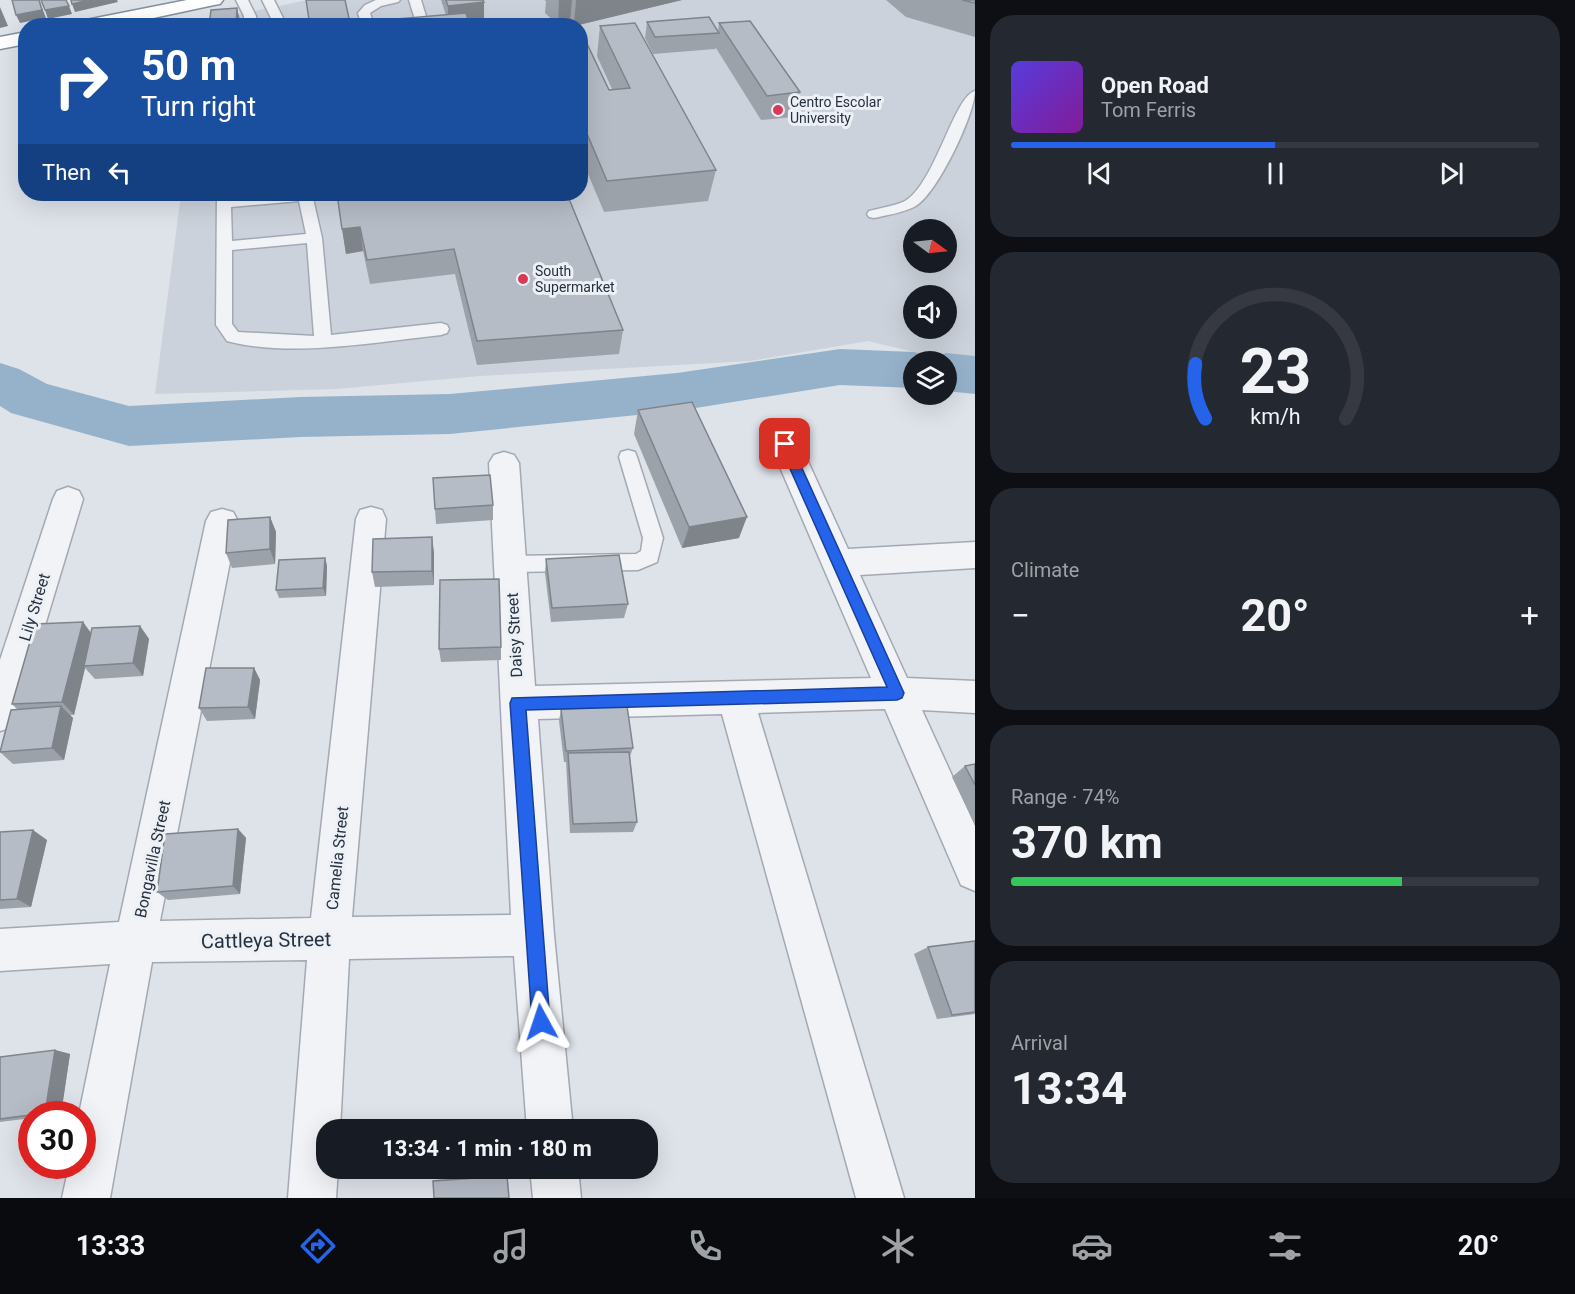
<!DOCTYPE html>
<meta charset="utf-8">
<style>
:root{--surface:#171b24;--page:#242831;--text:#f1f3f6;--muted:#9ea1a6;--line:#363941;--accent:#2563eb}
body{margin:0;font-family:Roboto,sans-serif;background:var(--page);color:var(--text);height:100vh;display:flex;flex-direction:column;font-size:22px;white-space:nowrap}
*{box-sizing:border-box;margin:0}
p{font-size:20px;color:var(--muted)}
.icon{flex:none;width:33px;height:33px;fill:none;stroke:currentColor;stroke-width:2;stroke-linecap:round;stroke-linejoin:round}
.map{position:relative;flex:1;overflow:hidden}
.side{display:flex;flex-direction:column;gap:15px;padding:15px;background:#0d0f14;width:600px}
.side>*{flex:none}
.banner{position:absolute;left:18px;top:18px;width:570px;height:183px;border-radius:24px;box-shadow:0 6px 24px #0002;background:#1a4fa0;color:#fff;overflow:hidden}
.needle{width:39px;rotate:105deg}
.buttons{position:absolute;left:903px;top:219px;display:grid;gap:12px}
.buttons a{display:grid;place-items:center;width:54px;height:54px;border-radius:50%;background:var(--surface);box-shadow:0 6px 24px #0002;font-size:30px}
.speed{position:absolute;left:18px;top:1101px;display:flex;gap:12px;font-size:30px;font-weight:700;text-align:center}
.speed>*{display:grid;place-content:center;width:78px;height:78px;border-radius:50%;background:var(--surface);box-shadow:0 6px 24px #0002;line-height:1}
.speed .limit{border:9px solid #d22;background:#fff;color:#111}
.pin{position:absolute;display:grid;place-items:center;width:51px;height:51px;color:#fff;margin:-26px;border-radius:12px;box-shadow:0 3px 9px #0006}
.me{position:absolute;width:66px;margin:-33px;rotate:355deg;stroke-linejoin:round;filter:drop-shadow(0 0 4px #0008)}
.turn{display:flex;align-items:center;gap:21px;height:126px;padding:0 24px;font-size:27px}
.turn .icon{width:78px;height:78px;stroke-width:2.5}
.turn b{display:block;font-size:42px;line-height:51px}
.then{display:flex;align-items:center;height:57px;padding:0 24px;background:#0003;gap:12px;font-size:22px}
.big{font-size:45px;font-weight:700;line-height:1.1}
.side .widget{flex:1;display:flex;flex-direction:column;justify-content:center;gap:9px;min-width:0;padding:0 21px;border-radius:24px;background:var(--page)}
.side .dial{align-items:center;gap:0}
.dial svg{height:156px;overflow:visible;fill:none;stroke:var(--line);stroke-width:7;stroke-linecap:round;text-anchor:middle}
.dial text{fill:var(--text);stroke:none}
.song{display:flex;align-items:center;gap:18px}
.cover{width:72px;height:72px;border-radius:9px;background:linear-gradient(135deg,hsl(250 70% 55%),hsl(290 70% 35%))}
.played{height:6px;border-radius:3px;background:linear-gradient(90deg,var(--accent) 50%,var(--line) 50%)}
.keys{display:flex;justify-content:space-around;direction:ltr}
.heat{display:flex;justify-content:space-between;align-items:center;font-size:33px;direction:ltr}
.charge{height:9px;border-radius:4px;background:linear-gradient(90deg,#34c759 74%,var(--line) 0)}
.trip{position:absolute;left:316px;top:1119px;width:342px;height:60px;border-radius:24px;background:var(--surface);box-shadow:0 6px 24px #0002;font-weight:700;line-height:60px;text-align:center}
.tabs{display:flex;height:96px;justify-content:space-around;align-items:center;background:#090b0e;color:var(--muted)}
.tabs .icon{width:42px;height:42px}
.tabs .on{color:var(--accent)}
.tabs b{font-size:27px;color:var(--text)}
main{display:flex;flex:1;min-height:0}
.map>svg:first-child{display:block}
.built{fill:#ccd2db;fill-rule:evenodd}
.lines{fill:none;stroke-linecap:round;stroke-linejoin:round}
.river{fill:#96b2cb;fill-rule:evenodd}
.service-casing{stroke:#a3a9b3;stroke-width:3}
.minor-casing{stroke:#a3a9b3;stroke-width:3}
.trunk-casing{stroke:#8490a0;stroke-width:3}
.service{fill:#f1f3f7;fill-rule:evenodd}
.minor{fill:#f1f3f7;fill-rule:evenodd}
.trunk{fill:#fff;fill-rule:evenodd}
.wall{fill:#9ca2aa}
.shaded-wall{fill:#7f848b}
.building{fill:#b5bcc6;stroke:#7f848b;stroke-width:1.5}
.route{fill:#2563eb;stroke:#184099;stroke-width:1.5}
.poi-dot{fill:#d83957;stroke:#edf1f6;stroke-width:2}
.labels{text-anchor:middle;stroke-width:6;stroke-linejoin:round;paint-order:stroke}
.far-poi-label{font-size:14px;fill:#263140;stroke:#edf1f6;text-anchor:start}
.street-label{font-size:16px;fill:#263140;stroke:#edf1f6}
.near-street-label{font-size:20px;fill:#263140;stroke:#edf1f6}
</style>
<main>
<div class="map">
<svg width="975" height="1198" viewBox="0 0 975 1198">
<rect width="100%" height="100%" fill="#dee2e9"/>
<!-- built -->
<path class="built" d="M307 0H975V367L868 341 750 361 480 376 336 389 155 394 181 194H580V26L203 25V22ZM914 230H946V262H914ZM914 296H946V328H914Z"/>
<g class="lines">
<!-- river -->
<path class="river" d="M840 349 914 352 933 357 946 353 975 356V394L946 391V362H914V388L840 385 677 411 450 434 300 437 129 446 11 413 0 406V363L19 369 47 384 129 406 300 397 450 394 677 373Z"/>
<!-- service casing -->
<g class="service-casing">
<g id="service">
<path d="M236 0H248L256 16V26H244V16Z"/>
<path d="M262 0H274L287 26H275Z"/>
<path d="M376 0H400L398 2 381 6 370 13 374 26H362L358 13 365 5Z"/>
<path d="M409 0H421L429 26H417Z"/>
<path d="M975 91C975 114 936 197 914 207 902 213 887 215 874 218L869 217 867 214 869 211C880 208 895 206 905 201 935 184 954 96 975 91Z"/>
<path d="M217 194H231V198L312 194 322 238 331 335 441 323 447 325 449 329 447 333 441 335C377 342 289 358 227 341L216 325ZM299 201 306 234 232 241 231 207ZM307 243 314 336 238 332 232 324V250Z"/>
<path d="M628 450 635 452 637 457 663 538 657 562 638 570 511 572 504 570 501 564 504 558 511 556 636 554 641 551 643 538 619 457 621 452Z"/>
</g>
</g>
<!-- minor casing -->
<g class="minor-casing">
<g id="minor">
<path d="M785 433 795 436 800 444 848 549 975 542V568L860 575 907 678 975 681V713L922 710 975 826V891L961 885 885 709 758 713 904 1198H856L722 714 538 719 554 935 573 1130H527L514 956 349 959 340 1130H327V1168H338L336 1198H288L307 960 152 962 110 1198H62L69 1166H82V1114H79L110 964 0 971V929L119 922 206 521 211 512 222 509 233 512 238 521 160 921 311 918 356 519 360 510 371 507 382 510 386 519 352 917 511 915 489 463 494 455 504 452 514 455 519 463 535 686 871 678 770 444 775 436Z"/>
<path d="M68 487 79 491 83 499 18 715 13 727 0 731V660L53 499 57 491Z"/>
<path d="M530 1168H578L581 1198H533Z"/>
</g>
</g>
<!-- trunk casing -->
<g class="trunk-casing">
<g id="trunk">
<path d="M187 0H223L220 4 214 5 116 26H77L79 22 86 20Z"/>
<path d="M26 32V44L0 49V37Z"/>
</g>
</g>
<!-- service -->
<use href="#service" class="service"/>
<!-- minor -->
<use href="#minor" class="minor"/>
<!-- trunk -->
<use href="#trunk" class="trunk"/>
</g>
<!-- wall -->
<g class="wall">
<path d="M441 0H483L484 2V19L310 26 350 23 446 15Z"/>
<path d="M544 0H682L575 26 570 22 558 25 545 13 546 1Z"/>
<path d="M886 0H975V37L906 17Z"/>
<path d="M647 22 718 31 719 23 800 92 793 117 761 120 716 48 715 49 653 54 645 38Z"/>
<path d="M600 26 716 170 708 201 604 212 580 155V29L609 90 612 89 597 56Z"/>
<path d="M337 194 623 330 619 354 477 365 455 274 370 284 363 251 346 254Z"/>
<path d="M638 410 739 538 682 548 634 434Z"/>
<path d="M433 478 493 505V520L436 524Z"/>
<path d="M270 517 276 532 275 564 232 568 226 553Z"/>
<path d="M434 552V585L375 587 372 572Z"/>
<path d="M325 558 327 566 326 596 279 598 276 590Z"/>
<path d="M546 559 628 604 624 618 551 622 545 573Z"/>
<path d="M83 622 91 633 140 626 149 639 143 676 95 679 85 668 74 715H70L73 718 64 760 13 764 0 752 17 709 12 704Z"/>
<path d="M501 647V660L441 662 439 649Z"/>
<path d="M254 668 260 680 255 719 207 721 199 708Z"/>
<path d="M561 709 633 748 630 756 637 822 633 832 570 833 566 762H564L559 721Z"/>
<path d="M975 764V825L952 777 965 766Z"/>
<path d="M238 829 246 838 240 894 168 900 157 892Z"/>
<path d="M0 832 47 840 31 907 0 909Z"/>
<path d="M975 941V1014L937 1019 914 954 928 947Z"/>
<path d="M55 1050 70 1054 61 1114H32V1118L0 1122V1057Z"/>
<path d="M507 1175V1176L433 1181 435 1180Z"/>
</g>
<!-- shaded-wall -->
<g class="shaded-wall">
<path d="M39 0 46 18 20 23 16 15Z"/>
<path d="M89 0H117L118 2 75 12 72 4Z"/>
<path d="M559 0H572L570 22 558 25Z"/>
<path d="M576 0H682L574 26Z"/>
<path d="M484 2V19L448 23V6Z"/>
<path d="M69 6 72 14 48 19 45 10Z"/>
<path d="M0 7 8 26 0 28Z"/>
<path d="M237 8 241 24V26H236Z"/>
<path d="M360 227 363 251 346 254 342 229Z"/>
<path d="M270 517 276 532 275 564 270 549Z"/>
<path d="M747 517 739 538 682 548 689 527Z"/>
<path d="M432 537 434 552V585L432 571Z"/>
<path d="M325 558 327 566 326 596 323 588Z"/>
<path d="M83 622 93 636 84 666 85 668 74 715 62 702Z"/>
<path d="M140 626 149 639 143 676 133 663Z"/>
<path d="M254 668 260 680 255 719 248 707Z"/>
<path d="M61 706 73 718 64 760 52 748Z"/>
<path d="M238 829 246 838 240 894 233 886Z"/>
<path d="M33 830 47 840 31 907 17 899Z"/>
<path d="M55 1050 70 1054 61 1114 45 1113Z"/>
</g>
<!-- building -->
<g class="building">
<path d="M12 0H39L42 10 16 15Z"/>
<path d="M41 0H66L69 6 45 10Z"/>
<path d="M71 0H89L72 4Z"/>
<path d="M306 0H345L350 23 466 13 470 26H310Z"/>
<path d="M446 0H483L484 2 448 6Z"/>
<path d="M962 0H975V3Z"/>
<path d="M237 8 236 26H209L211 10Z"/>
<path d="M709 17 719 33 655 37 647 22Z"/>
<path d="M750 21 800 92 767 96 719 23Z"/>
<path d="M635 23 716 170 607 181 580 117V29L609 90 630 88 600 26Z"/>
<path d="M337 194H567L623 330 477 341 454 249 367 260 360 227 342 229Z"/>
<path d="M692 402 747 517 689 527 638 410Z"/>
<path d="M490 475 493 505 435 509 433 478Z"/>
<path d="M270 517V549L226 553 228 520Z"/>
<path d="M432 537V571L372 572 373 539Z"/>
<path d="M619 555 628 604 552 608 546 559Z"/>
<path d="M325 558 323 588 276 590 279 560Z"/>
<path d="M499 579 501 647 439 649 440 580Z"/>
<path d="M83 622 62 702 12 704 35 624Z"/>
<path d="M140 626 133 663 84 666 92 628Z"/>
<path d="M206 668H254L248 707 199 708Z"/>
<path d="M61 706 52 748 0 752 11 710Z"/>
<path d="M627 706 633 748 566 751 561 709Z"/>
<path d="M629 752 637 822 573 824 568 753Z"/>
<path d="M975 764V785L965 766Z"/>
<path d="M238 829 233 886 157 892 165 834Z"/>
<path d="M33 830 17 899 0 900V832Z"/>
<path d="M975 941V1012L952 1015 928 947Z"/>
<path d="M55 1050 45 1113 0 1119V1057Z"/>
<path d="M507 1176 509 1198H434L433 1181Z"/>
</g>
<!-- route -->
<path class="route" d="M785 440 791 444 904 693 902 698 897 700 526 710 550 1022 547 1028 541 1031 534 1028 532 1022 510 703 512 698 887 687 779 444Z"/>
<!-- markers -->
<g class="poi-dot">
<circle cx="778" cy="110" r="6"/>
<circle cx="523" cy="279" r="6"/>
</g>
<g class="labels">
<!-- far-poi labels -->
<g class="far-poi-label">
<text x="790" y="107">Centro Escolar<tspan x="790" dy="16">University</tspan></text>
<text x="535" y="276">South<tspan x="535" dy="16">Supermarket</tspan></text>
</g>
<!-- street labels -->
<g class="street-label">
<text transform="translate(34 607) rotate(-73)" y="6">Lily Street</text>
<text transform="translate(514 635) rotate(-93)" y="6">Daisy Street</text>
<text transform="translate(337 858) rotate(-84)" y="6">Camelia Street</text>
<text transform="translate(152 859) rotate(-78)" y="6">Bongavilla Street</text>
</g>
<!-- near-street labels -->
<g class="near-street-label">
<text transform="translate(266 940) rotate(-1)" y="7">Cattleya Street</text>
</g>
</g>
</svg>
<div class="buttons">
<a><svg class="needle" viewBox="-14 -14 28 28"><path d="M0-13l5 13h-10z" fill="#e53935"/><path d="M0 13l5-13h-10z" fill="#9ea1a6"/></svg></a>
<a><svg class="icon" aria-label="sound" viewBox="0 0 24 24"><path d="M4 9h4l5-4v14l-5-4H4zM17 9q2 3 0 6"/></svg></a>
<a><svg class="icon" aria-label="layers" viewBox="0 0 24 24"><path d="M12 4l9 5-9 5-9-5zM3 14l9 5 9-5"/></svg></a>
</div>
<div class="speed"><div class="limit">30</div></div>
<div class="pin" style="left:785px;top:444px;background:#d93025"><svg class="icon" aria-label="arrive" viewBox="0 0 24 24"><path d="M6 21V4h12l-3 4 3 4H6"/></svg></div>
<svg class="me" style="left:541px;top:1022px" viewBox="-20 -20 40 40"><path d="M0-17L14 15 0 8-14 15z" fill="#2563eb" stroke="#fff" stroke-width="4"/></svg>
<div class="trip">13:34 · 1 min · 180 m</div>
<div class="banner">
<div class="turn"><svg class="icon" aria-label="right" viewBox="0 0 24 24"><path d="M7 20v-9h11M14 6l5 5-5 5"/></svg><div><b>50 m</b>Turn right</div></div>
<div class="then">Then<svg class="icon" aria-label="left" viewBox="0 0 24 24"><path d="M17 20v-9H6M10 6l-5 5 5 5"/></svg></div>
</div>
</div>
<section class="side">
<div class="widget">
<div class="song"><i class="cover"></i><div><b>Open Road</b><p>Tom Ferris</p></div></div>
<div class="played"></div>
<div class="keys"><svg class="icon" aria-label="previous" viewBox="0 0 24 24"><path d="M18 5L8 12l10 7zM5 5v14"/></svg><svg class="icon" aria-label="pause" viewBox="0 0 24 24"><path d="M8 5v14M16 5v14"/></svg><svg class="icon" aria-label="next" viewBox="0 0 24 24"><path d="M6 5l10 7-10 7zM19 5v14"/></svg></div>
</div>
<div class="widget dial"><svg viewBox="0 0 100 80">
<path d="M14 69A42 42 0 1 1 86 69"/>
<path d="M14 69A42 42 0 0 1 9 41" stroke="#2563eb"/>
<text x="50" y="56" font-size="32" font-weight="700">23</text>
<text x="50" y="72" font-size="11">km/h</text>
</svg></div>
<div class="widget"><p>Climate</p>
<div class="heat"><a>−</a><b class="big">20°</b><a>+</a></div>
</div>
<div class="widget"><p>Range · 74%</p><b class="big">370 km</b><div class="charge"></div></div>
<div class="widget"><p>Arrival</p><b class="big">13:34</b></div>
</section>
</main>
<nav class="tabs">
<b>13:33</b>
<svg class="icon on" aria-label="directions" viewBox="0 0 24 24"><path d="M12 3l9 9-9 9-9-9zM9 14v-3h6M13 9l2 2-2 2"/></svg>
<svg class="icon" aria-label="music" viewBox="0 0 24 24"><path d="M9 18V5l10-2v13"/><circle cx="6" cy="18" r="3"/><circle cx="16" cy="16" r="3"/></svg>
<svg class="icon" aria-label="phone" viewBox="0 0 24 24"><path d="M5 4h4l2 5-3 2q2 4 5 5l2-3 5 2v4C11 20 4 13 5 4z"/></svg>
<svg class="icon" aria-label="climate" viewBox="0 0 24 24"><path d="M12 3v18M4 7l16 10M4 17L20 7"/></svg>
<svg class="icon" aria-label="car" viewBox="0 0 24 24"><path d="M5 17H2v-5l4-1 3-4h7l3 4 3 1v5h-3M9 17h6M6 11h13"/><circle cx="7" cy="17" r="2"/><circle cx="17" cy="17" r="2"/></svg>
<svg class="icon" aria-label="filters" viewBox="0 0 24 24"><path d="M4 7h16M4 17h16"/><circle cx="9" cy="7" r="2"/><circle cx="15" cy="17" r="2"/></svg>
<b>20°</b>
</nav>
